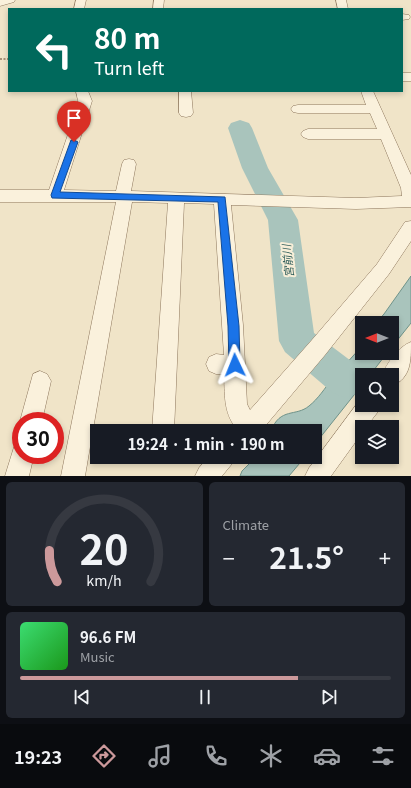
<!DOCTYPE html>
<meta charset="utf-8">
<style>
:root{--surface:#171b24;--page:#242831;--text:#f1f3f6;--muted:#9ea1a6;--line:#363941;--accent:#cc999b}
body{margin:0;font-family:Georgia,"Noto Sans JP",serif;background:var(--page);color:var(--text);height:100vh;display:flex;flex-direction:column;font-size:15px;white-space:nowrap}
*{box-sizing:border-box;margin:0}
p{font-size:13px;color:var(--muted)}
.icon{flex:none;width:22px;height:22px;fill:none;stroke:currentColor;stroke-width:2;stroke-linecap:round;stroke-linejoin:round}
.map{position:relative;height:476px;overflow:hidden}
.sheet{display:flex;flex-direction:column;gap:6px;padding:6px;background:#0d0f14;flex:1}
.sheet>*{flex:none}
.guide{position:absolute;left:8px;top:8px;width:395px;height:84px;border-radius:0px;box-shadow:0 2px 6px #0003;background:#00695c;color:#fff;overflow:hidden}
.needle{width:26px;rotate:270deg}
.buttons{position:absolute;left:355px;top:316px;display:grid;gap:8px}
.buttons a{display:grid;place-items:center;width:44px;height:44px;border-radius:0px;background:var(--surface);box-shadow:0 2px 6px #0003;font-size:20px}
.speed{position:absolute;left:12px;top:412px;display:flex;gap:8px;font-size:20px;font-weight:700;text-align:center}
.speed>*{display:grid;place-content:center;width:52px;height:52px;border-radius:50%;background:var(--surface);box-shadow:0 2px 6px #0003;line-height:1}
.speed .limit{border:6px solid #d22;background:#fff;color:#111}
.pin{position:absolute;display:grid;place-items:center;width:34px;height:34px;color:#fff;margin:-41px -17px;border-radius:50% 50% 50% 0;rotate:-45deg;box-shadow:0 0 4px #0007}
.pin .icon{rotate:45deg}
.me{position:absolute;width:44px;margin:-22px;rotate:358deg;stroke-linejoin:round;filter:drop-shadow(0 0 3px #0008)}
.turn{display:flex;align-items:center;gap:14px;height:84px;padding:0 20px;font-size:18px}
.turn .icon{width:52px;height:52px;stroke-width:2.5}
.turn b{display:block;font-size:28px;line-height:34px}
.big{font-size:30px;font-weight:700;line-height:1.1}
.sheet .widget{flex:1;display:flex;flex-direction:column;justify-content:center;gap:6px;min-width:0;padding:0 14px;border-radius:6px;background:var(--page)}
.sheet .dial{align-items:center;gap:0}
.dial svg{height:104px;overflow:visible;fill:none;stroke:var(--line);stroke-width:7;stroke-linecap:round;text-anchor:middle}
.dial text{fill:var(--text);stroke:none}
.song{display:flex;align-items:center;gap:12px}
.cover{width:48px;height:48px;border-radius:6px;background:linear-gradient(135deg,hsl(140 70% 55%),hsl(120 70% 35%))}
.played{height:4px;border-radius:2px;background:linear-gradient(90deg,var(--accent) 75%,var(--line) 75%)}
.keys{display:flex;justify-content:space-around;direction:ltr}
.heat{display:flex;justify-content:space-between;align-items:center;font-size:22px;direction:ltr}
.sheet .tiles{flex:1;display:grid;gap:6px;grid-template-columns:1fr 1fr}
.widget:last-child{grid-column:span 2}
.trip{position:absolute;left:90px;top:424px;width:232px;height:40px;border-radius:0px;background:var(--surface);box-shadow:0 2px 6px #0003;font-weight:700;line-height:40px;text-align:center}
.dock{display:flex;height:64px;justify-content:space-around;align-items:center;background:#090b0e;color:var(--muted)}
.dock .icon{width:28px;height:28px}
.dock .active{color:var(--accent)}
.dock b{font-size:18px;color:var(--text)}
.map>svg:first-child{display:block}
.water{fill:#a9c4bc;stroke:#6f938a}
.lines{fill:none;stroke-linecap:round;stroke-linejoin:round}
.river{fill:#a9c4bc;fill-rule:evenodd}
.street-casing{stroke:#8d765c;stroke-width:1}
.path{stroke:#8d765c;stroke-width:1.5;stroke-dasharray:2 1.5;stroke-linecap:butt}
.street{fill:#faf1dc;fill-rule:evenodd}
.route{fill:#1a73e8;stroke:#114b97}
.labels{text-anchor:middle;stroke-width:4;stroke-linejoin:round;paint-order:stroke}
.water-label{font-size:11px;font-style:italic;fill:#2f5d5a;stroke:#f7eed8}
</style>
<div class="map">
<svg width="411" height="476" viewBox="0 0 411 476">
<rect width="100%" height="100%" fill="#f0e4c8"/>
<!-- water -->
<g class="water">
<path d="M411 276V323L392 347V323H376L384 314Z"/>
<path d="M362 346V353H387L370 375H362V385L315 444V431H271C280 407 296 417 309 406 318 399 325 388 332 379L317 369 328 359 344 366Z"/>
<path d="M256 457H305L289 476H240L242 471Z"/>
</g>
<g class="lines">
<!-- river -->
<path class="river" d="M240 120 249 123 252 128 268 168 298 220 314 333 359 367C363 376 363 383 359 393L346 398 333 393 285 352 279 341 268 220 242 168 228 128 231 123Z"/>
<!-- street casing -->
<g class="street-casing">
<g id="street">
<path d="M0 0H15L14 2 0 6Z"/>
<path d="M76 0H86L84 9H74Z"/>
<path d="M154 0H164L163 9H153Z"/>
<path d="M336 0H346L348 9H338Z"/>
<path d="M402 14 409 15 410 17 409 19 402 20Z"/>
<rect x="402" y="73" width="9" height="8"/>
<path d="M76 91H88L92 101 64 190 116 191 122 164 124 160 129 159 134 160 136 164 131 191 356 198 402 196 401 188 381 139H308L303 137 301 134 303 131 308 129H377L370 113H298L293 112 291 109 293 106 298 105H366L361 91H373L411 175V207L356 209 231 205 243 325 247 404 250 410 311 341 377 264 405 222 411 221V241L389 274 325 355 261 431H235L236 428C223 412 225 393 224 374H216L209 371 206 364 209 357 216 354 224 355 214 204 184 203 174 431H152L168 203 132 202 85 476H61L116 202H0V190H49L77 108 78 101Z"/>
<path d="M179 91H191L193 113 191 116 186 117 181 116 179 113Z"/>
<path d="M411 342C411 361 411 378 392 386V375H382C387 363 399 346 411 342Z"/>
<path d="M40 371 47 374 51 381 42 421H21V424L20 421 33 374Z"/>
<path d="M362 397V405H380L377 413 366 427H362V433L331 476H305L309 468Z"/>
<path d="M21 444V455H34L29 476H5L14 447Z"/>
<path d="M208 457H235L231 465 222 476H195L199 468Z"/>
</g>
</g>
<!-- path -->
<path class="path" d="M0 59H9"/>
<!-- street -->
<use href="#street" class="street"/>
</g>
<!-- route -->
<path class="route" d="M71 140H74L78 142 60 192 225 197 239 326 240 365 239 369 235 370 231 369 229 365 228 326 218 202 52 198 51 195Z"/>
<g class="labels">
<!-- water labels -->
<g class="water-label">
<text transform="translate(288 261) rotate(-96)" y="4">宮前川</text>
</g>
</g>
</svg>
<div class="buttons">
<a><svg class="needle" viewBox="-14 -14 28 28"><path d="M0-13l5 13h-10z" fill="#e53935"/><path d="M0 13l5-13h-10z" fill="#9ea1a6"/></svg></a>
<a><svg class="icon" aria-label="search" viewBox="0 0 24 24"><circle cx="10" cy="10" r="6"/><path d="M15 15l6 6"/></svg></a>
<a><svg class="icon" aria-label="layers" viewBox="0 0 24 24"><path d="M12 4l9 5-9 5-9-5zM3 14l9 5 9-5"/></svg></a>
</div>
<div class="speed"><div class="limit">30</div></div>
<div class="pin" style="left:74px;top:142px;background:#d93025"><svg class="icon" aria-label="arrive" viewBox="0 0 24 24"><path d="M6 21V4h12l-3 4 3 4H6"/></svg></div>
<svg class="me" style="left:235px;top:365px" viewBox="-20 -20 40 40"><path d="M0-17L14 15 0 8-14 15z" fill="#1a73e8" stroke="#fff" stroke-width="4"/></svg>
<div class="trip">19:24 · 1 min · 190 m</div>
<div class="guide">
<div class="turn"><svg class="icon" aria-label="left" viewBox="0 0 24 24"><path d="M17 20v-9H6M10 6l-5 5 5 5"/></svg><div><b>80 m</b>Turn left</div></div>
</div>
</div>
<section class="sheet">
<div class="tiles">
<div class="widget dial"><svg viewBox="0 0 100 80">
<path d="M14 69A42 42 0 1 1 86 69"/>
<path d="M14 69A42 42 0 0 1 8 45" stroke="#cc999b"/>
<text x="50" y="56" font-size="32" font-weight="700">20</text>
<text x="50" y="72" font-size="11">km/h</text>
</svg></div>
<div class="widget"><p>Climate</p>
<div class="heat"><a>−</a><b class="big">21.5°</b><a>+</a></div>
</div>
<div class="widget">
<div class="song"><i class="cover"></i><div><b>96.6 FM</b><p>Music</p></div></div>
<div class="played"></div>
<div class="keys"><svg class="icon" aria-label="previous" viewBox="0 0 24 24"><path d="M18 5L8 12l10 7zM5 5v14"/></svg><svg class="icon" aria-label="pause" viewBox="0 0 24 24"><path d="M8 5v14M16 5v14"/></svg><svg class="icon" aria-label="next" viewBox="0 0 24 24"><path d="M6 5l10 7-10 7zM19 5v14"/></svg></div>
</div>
</div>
</section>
<nav class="dock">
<b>19:23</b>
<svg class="icon active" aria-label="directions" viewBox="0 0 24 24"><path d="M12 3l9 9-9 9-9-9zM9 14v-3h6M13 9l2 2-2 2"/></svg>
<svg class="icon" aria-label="music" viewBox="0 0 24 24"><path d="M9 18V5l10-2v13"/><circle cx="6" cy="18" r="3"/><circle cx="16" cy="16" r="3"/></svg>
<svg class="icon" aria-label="phone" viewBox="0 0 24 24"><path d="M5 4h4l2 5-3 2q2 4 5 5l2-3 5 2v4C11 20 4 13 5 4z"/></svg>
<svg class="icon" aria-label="climate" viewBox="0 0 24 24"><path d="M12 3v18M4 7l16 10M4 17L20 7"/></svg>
<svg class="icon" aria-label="car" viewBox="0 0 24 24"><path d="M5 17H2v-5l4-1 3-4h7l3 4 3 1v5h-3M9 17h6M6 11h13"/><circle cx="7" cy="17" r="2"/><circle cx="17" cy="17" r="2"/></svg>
<svg class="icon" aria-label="filters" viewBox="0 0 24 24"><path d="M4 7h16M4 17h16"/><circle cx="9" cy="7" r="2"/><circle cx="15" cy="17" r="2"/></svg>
</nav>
